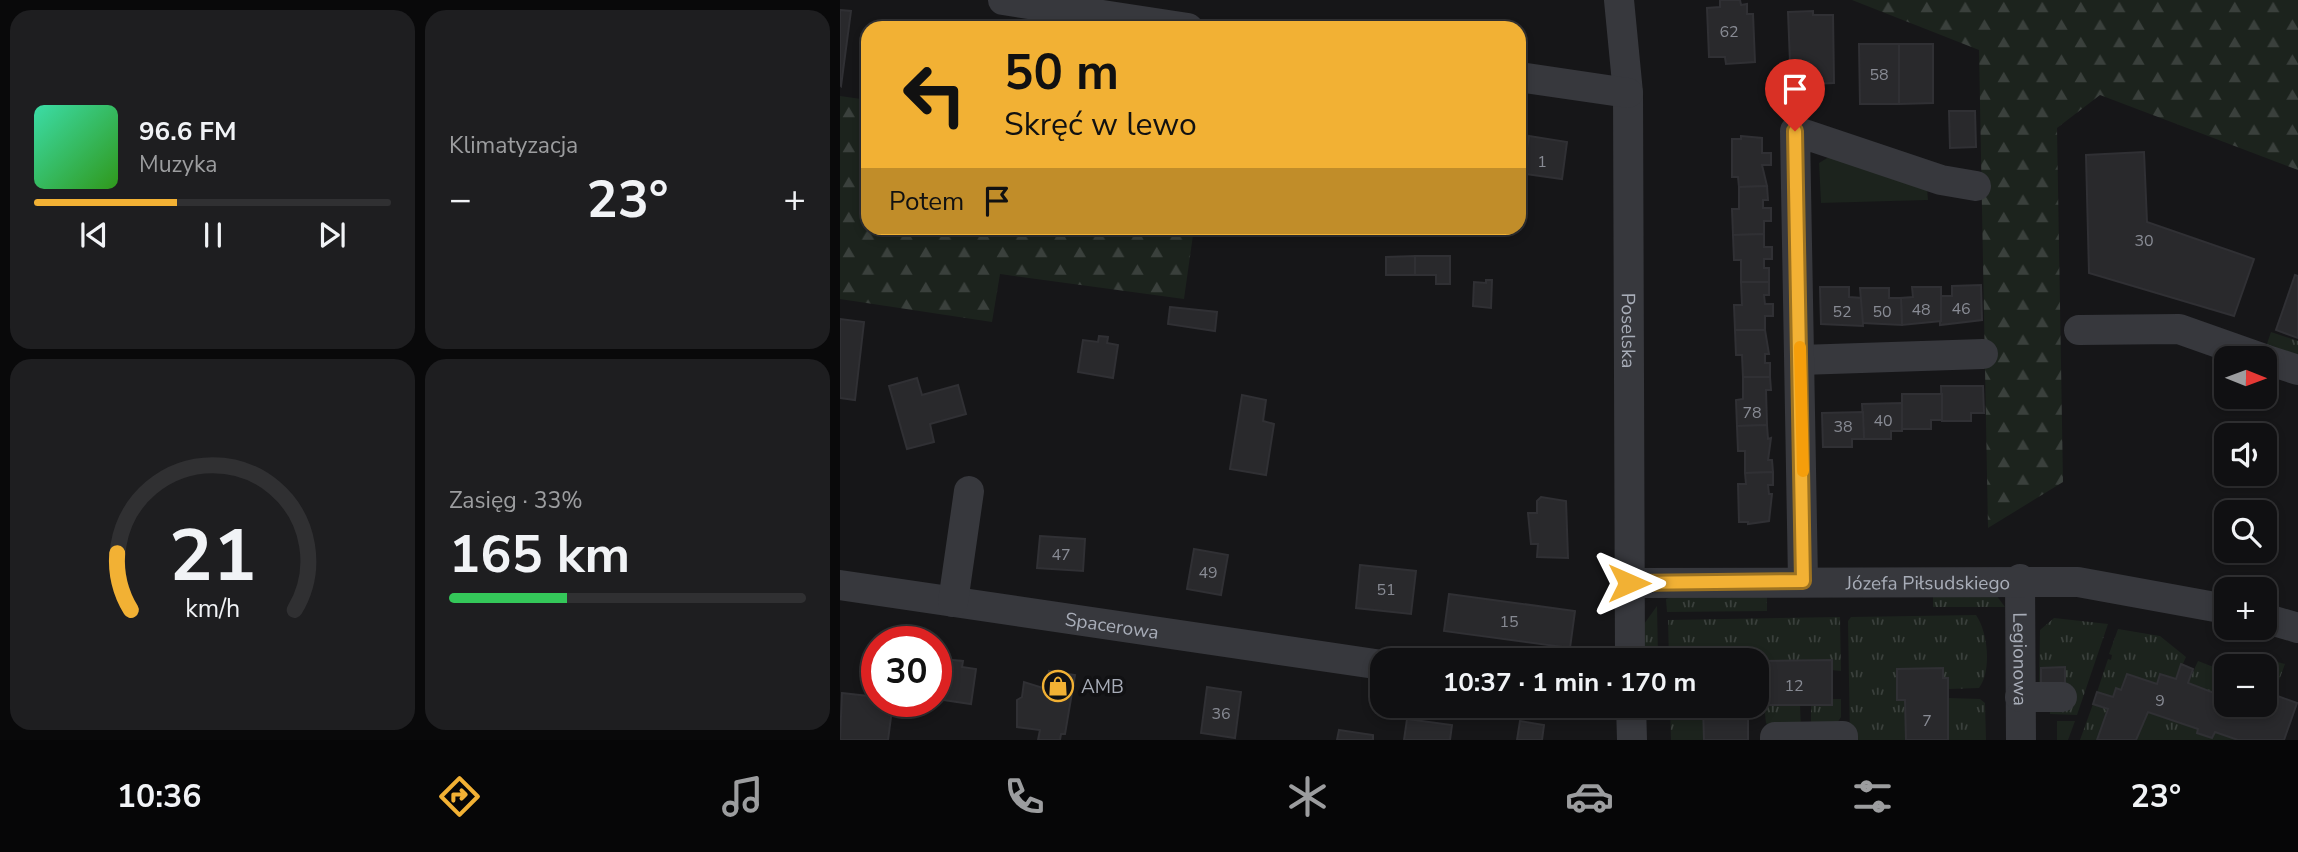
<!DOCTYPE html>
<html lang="pl">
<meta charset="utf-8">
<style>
:root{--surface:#101012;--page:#1e1e20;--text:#f1f3f6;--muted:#9c9d9f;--line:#303032;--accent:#f2b134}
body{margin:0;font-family:"Nunito Sans",sans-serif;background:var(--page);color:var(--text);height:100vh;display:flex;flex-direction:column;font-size:26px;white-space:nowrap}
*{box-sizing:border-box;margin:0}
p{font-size:23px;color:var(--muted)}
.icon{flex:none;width:38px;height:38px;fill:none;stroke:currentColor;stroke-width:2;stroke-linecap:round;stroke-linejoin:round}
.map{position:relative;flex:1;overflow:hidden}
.details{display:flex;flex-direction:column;gap:10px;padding:10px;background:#09090a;width:840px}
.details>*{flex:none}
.top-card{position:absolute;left:21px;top:21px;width:665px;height:214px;border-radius:21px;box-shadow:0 4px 10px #0003,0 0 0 2px var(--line);background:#f2b134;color:#111;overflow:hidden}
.needle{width:46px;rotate:91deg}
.buttons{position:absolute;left:1374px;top:346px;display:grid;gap:14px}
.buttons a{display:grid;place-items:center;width:63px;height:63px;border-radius:14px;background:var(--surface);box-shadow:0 4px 10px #0003,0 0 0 2px var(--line);font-size:35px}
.speed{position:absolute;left:21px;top:626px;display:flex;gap:14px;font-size:35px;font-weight:700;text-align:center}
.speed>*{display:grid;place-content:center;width:91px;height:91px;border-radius:50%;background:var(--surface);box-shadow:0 4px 10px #0003,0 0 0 2px var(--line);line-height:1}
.speed .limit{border:10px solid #d22;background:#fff;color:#111}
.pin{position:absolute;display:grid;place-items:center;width:60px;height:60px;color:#fff;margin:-72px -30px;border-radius:50% 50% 50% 0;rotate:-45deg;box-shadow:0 0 7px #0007}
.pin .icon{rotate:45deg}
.me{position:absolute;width:77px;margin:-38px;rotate:90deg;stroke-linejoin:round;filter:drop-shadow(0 0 5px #0008)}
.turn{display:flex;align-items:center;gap:24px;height:147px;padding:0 28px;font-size:32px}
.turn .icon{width:91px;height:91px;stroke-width:2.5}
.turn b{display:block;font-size:49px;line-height:60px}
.then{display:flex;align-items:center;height:66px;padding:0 28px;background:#0003;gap:14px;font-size:26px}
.big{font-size:52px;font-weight:700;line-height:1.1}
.details .tile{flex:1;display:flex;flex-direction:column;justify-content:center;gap:10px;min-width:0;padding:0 24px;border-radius:21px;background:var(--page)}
.details .dial{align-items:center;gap:0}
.dial svg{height:182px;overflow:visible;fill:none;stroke:var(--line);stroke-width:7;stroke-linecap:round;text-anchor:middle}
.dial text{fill:var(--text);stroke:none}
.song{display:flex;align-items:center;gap:21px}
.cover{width:84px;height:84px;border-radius:10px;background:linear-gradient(135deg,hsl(160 70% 55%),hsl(110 70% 35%))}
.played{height:7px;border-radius:4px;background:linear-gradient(90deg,var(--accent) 40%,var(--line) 40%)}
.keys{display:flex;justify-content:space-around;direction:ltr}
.heat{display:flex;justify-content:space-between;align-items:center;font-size:38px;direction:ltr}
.charge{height:10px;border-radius:5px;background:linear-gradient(90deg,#34c759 33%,var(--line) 0)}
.details .tiles{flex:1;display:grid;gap:10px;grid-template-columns:repeat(2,1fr)}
.trip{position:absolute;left:530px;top:648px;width:399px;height:70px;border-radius:21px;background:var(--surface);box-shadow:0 4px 10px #0003,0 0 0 2px var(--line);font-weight:700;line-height:70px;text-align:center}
.menu{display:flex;height:112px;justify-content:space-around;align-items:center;background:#060607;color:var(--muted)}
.menu .icon{width:49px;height:49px}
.menu .on{color:var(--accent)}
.menu b{font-size:32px;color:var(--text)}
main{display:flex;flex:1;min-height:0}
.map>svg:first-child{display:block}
.grass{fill:url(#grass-tufts)}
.forest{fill:url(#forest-firs)}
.green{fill:#1c231d}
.building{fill:#29292c;stroke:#303034;stroke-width:2}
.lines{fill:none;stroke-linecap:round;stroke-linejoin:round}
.minor{stroke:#37383d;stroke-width:30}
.route-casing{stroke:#9d7322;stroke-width:18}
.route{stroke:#f2b134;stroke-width:12}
.slow{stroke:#f59e0b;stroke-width:12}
.labels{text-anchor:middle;stroke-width:7;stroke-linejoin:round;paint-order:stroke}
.number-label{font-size:16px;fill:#888b94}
.street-label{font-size:19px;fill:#a8adb8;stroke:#111113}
.poi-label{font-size:19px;fill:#a8adb8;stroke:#111113;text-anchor:start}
</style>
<main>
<section class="details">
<div class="tiles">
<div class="tile">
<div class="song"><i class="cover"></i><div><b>96.6 FM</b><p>Muzyka</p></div></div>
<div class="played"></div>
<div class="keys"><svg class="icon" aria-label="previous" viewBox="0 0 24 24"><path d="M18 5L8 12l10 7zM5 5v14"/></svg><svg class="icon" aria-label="pause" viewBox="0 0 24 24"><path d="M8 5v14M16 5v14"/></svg><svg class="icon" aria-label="next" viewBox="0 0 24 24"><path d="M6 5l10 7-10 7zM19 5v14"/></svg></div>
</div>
<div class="tile"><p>Klimatyzacja</p>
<div class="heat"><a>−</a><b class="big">23°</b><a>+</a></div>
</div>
<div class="tile dial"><svg viewBox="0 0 100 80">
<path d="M14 69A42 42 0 1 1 86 69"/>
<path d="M14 69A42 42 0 0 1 8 44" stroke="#f2b134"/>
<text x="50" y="56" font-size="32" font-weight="700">21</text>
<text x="50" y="72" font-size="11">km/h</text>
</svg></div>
<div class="tile"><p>Zasięg · 33%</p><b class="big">165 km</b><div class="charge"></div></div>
</div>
</section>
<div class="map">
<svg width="1458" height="740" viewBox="0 0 1458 740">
<defs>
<pattern id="grass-tufts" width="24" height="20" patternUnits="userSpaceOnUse" patternTransform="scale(1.75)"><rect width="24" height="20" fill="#1c231d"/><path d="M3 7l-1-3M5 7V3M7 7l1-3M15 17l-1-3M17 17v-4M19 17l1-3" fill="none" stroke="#3a403c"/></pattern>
<pattern id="forest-firs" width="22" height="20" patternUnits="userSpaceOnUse" patternTransform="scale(1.75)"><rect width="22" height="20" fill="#1c231d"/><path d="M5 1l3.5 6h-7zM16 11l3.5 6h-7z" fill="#3a403c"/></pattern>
</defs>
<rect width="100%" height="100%" fill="#161618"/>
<!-- grass -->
<g class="grass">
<path d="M1431 332 1458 341V361L1425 350Z"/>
<path d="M1093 592 1156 595 1165 607H1093Z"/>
<path d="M841 594 927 595V611L827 612 826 599Z"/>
<path d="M817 606 818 660H803L804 624Z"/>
<path d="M1136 615C1148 632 1152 671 1139 688L1108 689V678H1103V668L1057 669V700H1065L1066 740H1010L1008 621 1011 617Z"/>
<path d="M1000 617 1001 671 991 670V660H829L828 620Z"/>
<path d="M1214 618 1268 624 1237 715 1210 714V706L1199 685 1200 630Z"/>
<path d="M1278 629 1320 636 1346 657 1336 679 1320 674 1317 684 1287 674 1281 690 1276 688 1273 697 1257 692 1268 659 1271 660 1272 655 1269 654Z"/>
<path d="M1404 655 1409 656 1408 659 1413 656 1445 664 1438 683 1425 679 1424 667H1400Z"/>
<path d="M1358 661 1384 671 1374 693 1348 683Z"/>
<path d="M1108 698 1140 699 1145 703 1146 740H1108Z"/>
<path d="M992 699H1001V717L997 723 971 726V705Z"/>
<path d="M1253 704 1268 709 1257 740H1240Z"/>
<path d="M830 705H863L864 740H831Z"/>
<path d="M924 705H960L961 729 931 728 926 723Z"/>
<path d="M1308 712 1358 729 1357 733 1372 738 1375 732 1398 740H1296Z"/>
<path d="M1217 721H1235L1228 740H1217Z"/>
</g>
<!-- forest -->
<g class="forest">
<path d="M1012 0H1458V170L1260 95 1217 128 1223 482 1148 528 1139 50Z"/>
<path d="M0 96 28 100V228H354L344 299 160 274 152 322 0 299Z"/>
</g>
<!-- green -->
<path class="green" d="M992 155 1087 187 1088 200 981 203 979 163Z"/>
<!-- building -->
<g class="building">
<path d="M880 0H900L901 5 907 4V14H913L915 62 886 64 885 57H869L867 8 880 7Z"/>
<path d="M0 10 11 11 1 86 0 85Z"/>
<path d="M973 11V15H993L994 83 970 84 969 62H950L948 12Z"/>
<path d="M1019 44H1059V104H1020Z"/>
<path d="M1059 44H1093V103L1059 104Z"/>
<path d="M1109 111H1135L1136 147 1110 148Z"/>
<path d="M689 136 727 142 722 179 679 173 681 154 686 155Z"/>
<path d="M901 136 922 138V153H931V165H922L927 186 899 187 898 177H892V139H901Z"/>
<path d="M1304 152 1307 222 1414 259 1394 316 1249 273 1246 155Z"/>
<path d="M927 186 928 200H923V208H931V221H924V234L893 235 892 209H899V187Z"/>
<path d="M924 234V247H932V259H924V268H929V282H901V260H894L893 235Z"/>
<path d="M575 256V275H546V257Z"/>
<path d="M575 256H610V284H596V275H575Z"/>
<path d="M1455 275 1458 276V338L1436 330Z"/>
<path d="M646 280H652L651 308 633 306 634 282 646 283Z"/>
<path d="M901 282H929V295H924L925 304H933V316H925V330H895L894 305H902Z"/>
<path d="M1141 285 1142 320 1100 325V296H1112V286Z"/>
<path d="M980 287H1009V297L1022 298 1023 326 981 324Z"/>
<path d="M1072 287H1101V321L1062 325 1061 298 1073 297Z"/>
<path d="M1020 288H1049V298H1061L1062 325 1023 323Z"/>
<path d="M330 307 377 312 375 331 328 324Z"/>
<path d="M0 319 24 322 15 400 0 398Z"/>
<path d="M895 330H925L929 354H925V363H930V377H903L902 355H896Z"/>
<path d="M259 336 268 337 267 343 278 345 273 378 238 372 243 340 258 342Z"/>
<path d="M903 377H930L931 390H926L927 425 897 426 896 400 903 399Z"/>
<path d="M77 378 82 395 118 385 126 414 90 424 94 442 67 449 49 386Z"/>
<path d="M1101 386H1143L1144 413H1131V421H1102Z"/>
<path d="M1062 394H1102V420H1091V429H1062Z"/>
<path d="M402 395 426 400 423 421 434 424 426 475 390 469Z"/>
<path d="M1062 403V431H1051V439H1024L1022 404Z"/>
<path d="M1023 412 1024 439H1012V447H983L982 413Z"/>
<path d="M927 425 928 439 931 438 928 460H932L933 472 905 473V451H898L897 426Z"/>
<path d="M933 472V485H928L929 494H932L929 521 908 524V522H899L898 484H906L905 473Z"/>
<path d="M701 497 726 501 728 558 697 557 698 544H691L688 513H697V501Z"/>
<path d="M200 536 245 539 243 571 197 568Z"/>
<path d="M354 549 388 555 381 595 347 589Z"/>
<path d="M520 565 576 571 571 614 516 608Z"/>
<path d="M609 594 735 611 730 648 604 631Z"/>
<path d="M101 659 123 661 122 667 136 669 131 704 96 699Z"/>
<path d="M992 660V705H917V661Z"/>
<path d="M1341 664 1353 669 1348 683 1374 693 1380 677 1386 679V705L1427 707 1432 694 1457 703 1444 740H1398L1375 732 1372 738 1357 733 1358 729 1308 712 1296 740H1257L1268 709 1253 704 1257 692 1273 697 1276 688 1281 690 1287 674 1317 684 1320 674 1336 679Z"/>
<path d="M1225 667V685L1201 686V668Z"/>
<path d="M1103 668V678H1108V740H1066L1065 700H1057V669Z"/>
<path d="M209 671 235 675 225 734H221L220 740H198L200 730 177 727V700L182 697 184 682 206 689Z"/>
<path d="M367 687 401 692 395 738 361 733Z"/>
<path d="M2 693 37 697V702H53L48 740H0Z"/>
<path d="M863 705H908V740H864Z"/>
<path d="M567 719 612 725 610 740H564Z"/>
<path d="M680 721 704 725 702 740H677Z"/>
<path d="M499 730 533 735V740H497Z"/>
</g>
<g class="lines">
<!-- minor -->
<g class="minor">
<path d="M163 0 348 28"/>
<path id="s1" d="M779 0 788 93 790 660"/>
<path d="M679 77 788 93"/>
<path d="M1239 330 1339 329 1424 359"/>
<path d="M1424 359 1458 370"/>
<path d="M960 360 1143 354"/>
<path id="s2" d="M1180 579 1181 740"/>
<path d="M963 581 955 131 1101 180 1136 186"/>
<path id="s3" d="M789 583 1238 582 1386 609"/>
<path id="s4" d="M0 585 542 665"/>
<path d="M113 602 129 491"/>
<path d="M1424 618 1458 628"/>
<path d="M1180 697H1222"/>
<path d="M791 705 792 740"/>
<path d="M935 740V737L1003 736V740"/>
</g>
</g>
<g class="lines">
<!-- route casing -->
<g class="route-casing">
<path id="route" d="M789 583 963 581 955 131"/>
</g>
<!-- route -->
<use href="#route" class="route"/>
<!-- slow -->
<path class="slow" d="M960 347 963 471"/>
</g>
<!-- icons -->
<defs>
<g id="shop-ring" transform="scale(1.575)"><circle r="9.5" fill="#111113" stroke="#f2b134" stroke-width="1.5"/><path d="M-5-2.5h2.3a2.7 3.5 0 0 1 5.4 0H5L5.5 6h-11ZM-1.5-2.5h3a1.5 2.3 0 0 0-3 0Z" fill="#f2b134"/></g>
</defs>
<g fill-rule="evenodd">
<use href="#shop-ring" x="218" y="686"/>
</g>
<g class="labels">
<!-- number labels -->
<g class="number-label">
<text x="889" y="37">62</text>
<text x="1039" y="80">58</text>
<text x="702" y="167">1</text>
<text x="1304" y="246">30</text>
<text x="1121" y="314">46</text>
<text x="1081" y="315">48</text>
<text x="1002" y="317">52</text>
<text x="1042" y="317">50</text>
<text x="912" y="418">78</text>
<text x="1043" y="426">40</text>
<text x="1003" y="432">38</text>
<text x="221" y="560">47</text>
<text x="368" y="578">49</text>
<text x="546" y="595">51</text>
<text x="669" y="627">15</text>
<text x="954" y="691">12</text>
<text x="1320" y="706">9</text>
<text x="381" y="719">36</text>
<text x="1087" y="726">7</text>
</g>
<!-- street labels -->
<g class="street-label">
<text dy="7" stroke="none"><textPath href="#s1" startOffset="331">Poselska</textPath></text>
<text dy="7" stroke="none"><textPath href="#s3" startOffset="299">Józefa Piłsudskiego</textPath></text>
<text dy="7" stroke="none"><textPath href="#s4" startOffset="275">Spacerowa</textPath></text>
<text dy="7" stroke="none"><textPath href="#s2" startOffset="80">Legionowa</textPath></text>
</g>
<!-- poi labels -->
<g class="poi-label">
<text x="241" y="693">AMB</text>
</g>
</g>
</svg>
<div class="buttons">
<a><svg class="needle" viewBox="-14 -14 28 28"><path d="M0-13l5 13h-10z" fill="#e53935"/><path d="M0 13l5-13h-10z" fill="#9c9d9f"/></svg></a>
<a><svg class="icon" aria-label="sound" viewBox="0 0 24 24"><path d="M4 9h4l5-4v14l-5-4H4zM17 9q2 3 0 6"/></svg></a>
<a><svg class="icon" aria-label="search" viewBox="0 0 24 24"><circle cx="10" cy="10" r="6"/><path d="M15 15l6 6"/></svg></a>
<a>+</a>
<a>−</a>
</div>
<div class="speed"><div class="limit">30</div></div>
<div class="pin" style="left:955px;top:131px;background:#d93025"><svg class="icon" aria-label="arrive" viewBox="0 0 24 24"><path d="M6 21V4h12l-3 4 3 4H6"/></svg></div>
<svg class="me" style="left:789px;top:583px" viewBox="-20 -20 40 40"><path d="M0-17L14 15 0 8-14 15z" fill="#f2b134" stroke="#fff" stroke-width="4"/></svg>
<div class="trip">10:37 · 1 min · 170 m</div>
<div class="top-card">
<div class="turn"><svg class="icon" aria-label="left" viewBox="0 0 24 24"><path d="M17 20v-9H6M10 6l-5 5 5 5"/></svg><div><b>50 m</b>Skręć w lewo</div></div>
<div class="then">Potem<svg class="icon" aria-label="arrive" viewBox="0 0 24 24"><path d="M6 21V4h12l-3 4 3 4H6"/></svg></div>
</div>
</div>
</main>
<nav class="menu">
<b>10:36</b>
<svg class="icon on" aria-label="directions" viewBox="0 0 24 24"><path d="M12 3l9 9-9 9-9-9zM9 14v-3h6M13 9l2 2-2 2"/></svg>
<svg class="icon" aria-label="music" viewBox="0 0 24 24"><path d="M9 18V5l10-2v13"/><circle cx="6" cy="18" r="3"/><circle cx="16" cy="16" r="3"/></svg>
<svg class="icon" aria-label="phone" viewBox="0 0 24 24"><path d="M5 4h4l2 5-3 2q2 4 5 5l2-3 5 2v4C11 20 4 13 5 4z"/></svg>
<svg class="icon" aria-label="climate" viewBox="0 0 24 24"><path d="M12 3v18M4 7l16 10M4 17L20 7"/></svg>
<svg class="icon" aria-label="car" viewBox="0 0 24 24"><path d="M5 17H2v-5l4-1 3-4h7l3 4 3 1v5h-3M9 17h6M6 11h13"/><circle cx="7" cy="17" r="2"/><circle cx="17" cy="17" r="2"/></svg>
<svg class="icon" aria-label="filters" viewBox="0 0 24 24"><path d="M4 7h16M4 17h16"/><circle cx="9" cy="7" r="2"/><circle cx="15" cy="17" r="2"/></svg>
<b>23°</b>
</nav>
